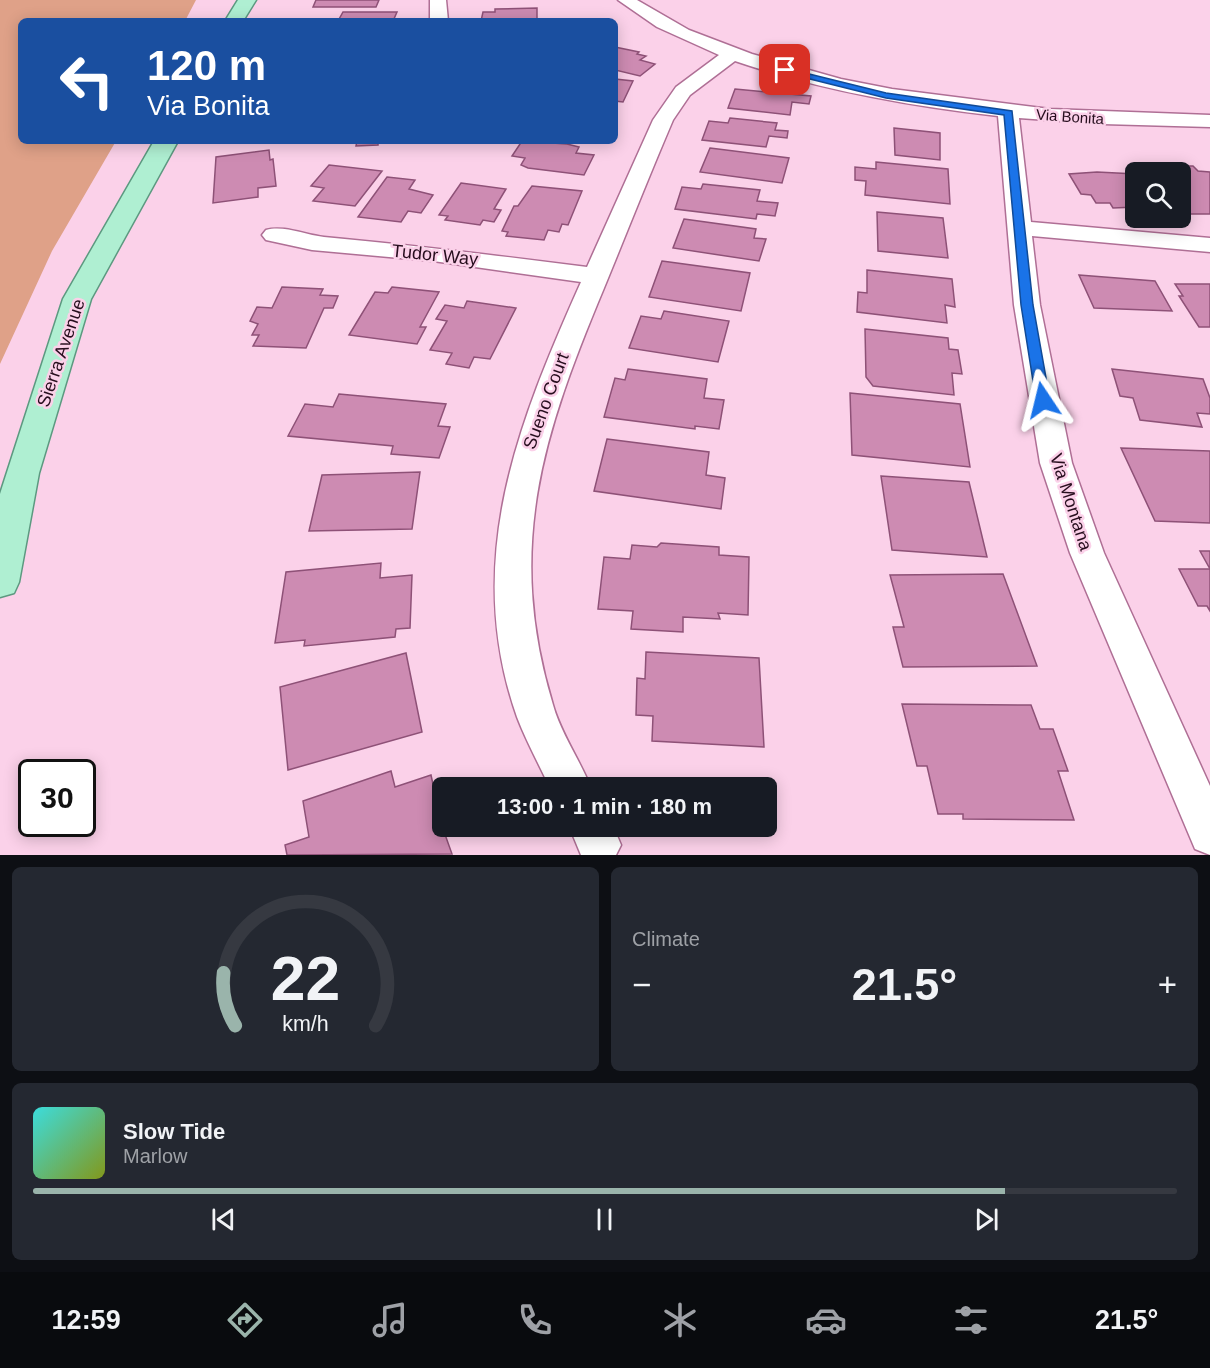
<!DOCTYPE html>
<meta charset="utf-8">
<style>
:root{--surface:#171b24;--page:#242831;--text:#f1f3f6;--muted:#9ea1a6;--line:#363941;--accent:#9ab4ab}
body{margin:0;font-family:Helvetica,sans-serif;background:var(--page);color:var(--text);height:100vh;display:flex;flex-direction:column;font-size:22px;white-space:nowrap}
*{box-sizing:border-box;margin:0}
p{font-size:20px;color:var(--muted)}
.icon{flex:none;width:33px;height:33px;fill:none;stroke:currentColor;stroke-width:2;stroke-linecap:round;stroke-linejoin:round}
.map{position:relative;height:855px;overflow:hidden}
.sheet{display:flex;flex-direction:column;gap:12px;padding:12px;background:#0d0f14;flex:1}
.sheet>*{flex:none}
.guide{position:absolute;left:18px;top:18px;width:600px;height:126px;border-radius:9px;box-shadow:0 3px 15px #0003;background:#1a4fa0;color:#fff;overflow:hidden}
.tools{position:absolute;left:1125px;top:162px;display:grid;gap:12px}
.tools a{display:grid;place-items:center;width:66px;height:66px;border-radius:9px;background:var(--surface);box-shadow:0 3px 15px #0003;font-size:30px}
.speed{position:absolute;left:18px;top:759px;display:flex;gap:12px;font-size:30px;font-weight:700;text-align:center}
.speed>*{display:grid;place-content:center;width:78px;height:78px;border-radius:50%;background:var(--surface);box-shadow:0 3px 15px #0003;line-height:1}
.speed .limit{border:3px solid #111;border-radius:9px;background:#fff;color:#111}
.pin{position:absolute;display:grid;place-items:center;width:51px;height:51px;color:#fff;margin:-26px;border-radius:12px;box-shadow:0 3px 9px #0006}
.me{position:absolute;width:66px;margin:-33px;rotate:350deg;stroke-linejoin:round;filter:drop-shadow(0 0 4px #0008)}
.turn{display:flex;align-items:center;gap:21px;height:126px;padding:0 30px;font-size:27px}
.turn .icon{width:78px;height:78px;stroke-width:2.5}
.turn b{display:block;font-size:42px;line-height:51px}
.big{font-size:45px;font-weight:600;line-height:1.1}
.sheet .tile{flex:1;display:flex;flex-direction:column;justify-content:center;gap:9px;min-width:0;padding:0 21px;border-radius:9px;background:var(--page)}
.sheet .dial{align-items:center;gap:0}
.dial svg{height:156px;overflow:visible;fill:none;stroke:var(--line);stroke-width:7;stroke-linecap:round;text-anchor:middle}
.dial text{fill:var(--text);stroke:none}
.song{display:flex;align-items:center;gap:18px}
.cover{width:72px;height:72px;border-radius:9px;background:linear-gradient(135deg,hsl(180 70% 55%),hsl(70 70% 35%))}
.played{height:6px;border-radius:3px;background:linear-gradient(90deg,var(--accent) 85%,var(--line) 85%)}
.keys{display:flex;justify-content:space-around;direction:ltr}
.heat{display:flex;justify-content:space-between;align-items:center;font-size:33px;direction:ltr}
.sheet .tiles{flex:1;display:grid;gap:12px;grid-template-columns:1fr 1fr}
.tile:last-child{grid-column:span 2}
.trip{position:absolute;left:432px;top:777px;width:345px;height:60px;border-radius:9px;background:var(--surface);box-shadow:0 3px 15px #0003;font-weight:600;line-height:60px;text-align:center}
.tab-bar{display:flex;height:96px;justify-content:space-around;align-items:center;background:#090b0e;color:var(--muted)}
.tab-bar .icon{width:42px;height:42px}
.tab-bar .current{color:var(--accent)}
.tab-bar b{font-size:27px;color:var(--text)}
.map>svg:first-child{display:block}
.green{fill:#dfa188}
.building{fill:#cd8bb2;stroke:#8e5177;stroke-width:1.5}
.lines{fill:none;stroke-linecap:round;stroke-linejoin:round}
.minor-casing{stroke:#af6f95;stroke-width:3}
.primary-casing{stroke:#5c9980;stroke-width:3}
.minor{fill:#fff;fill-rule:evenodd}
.primary{fill:#afefd2;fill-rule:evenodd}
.route{fill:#1a73e8;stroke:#114b97;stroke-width:1.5}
.labels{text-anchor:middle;stroke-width:5;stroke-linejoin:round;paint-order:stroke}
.far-street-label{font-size:15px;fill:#270e1e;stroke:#fbd1e9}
.street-label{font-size:18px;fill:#270e1e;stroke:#fbd1e9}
</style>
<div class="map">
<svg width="1210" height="855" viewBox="0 0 1210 855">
<rect width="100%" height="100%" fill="#fbd1e9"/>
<!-- green -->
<path class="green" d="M0 0H196L185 21H21V141H116L52 251 0 364Z"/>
<!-- building -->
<g class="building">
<path d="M316 0H379L376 7H313Z"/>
<path d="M537 8V21H481L483 12H495V9Z"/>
<path d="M343 12H397L393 21H338Z"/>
<path d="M615 47 639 52 637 54 646 56 640 60 655 64 640 76 615 70Z"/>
<path d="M615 79 633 81 623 102 615 101Z"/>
<path d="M735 89 811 96 809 104 792 102 790 115 728 108Z"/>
<path d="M730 118 777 123 775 130 788 131 787 138 769 136 766 147 702 140 709 121 728 123Z"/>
<path d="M894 128 940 133V160L895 155Z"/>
<path d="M357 141H378V145L356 146Z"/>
<path d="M522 141 567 144 579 147 576 153 594 155 584 175 528 168 521 165 525 158 512 156Z"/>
<path d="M710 148 789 158 782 183 700 172Z"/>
<path d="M269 150 270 160 273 159 276 186 258 188V197L213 203 216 157Z"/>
<path d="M876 162 948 169 950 204 865 195 866 181 855 180V167L876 169Z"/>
<path d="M329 165 382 171 355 206 313 201 324 188 311 186Z"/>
<path d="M1155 166H1193L1198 171 1210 172V214H1189L1180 204V172H1160Z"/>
<path d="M1097 172 1136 174V207L1113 208 1110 203H1096L1091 195 1081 194 1069 174Z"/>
<path d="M387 177 415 180 409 189 433 195 421 213 408 211 401 222 358 217Z"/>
<path d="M461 183 506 189 494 209 501 210 494 222 483 220 480 225 445 220 448 216 439 215Z"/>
<path d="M703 184 760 190 757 201 778 203 775 216 757 214 756 219 675 209 682 187 701 189Z"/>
<path d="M532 186 582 191 568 225 562 224 559 232 548 230 544 240 506 236 508 232 502 231 514 206H518Z"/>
<path d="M877 212 943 218 948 258 878 251Z"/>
<path d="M684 219 756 229 754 238 766 239 759 261 673 248Z"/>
<path d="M662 261 750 273 741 311 649 297Z"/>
<path d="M867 270 952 279 955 307 945 305 947 323 857 312 858 292 867 293Z"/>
<path d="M1079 275 1155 281 1172 311 1094 308Z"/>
<path d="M1175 284H1210V327H1199L1179 296H1183Z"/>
<path d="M282 287 323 289 320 295 338 296 333 308H324L306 348 253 346 259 335H252L258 324 250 321 257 307 272 308Z"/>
<path d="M392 287 439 292 420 327H426L417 344 349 335 375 292 388 293Z"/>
<path d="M467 301 516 308 490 359 474 357 469 368 446 364 452 353 430 350 447 321 436 319 445 305 464 308Z"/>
<path d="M664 311 729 321 718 362 629 348 641 316 661 319Z"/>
<path d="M865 329 948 338 949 349 958 350 962 374 952 373 954 395 873 386 866 377Z"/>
<path d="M628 369 707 379 704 398 724 400 719 429 695 426V429L604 417 615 378 625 380Z"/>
<path d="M1112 369 1203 379 1210 398V414L1197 413 1202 427 1140 420 1133 398 1120 396Z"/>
<path d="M850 393 960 404 970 467 852 455Z"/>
<path d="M339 394 446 404 438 426 450 427 439 458 391 454 393 446 288 436 305 404 333 407Z"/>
<path d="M607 439 709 452 706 475 725 478 721 509 594 491Z"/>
<path d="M1121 448 1210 451V523L1155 521Z"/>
<path d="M420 472 412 529 309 531 322 475Z"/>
<path d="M881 476 969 482 987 557 892 550Z"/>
<path d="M661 543 719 547V555L749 557 748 615 718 613 720 619 683 617V632L631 629 633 611 598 609 604 557 630 559 632 545 657 547Z"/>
<path d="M1200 551H1210V569Z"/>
<path d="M381 563 380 578 412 575 410 628 396 629 395 637 304 646 305 640 275 643 286 572Z"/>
<path d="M1179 569H1210V611L1207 606H1198Z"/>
<path d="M1003 574 1037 666 903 667 893 627H904L890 575Z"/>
<path d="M646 652 759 658 764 747 652 741 653 716 636 715 637 678 645 679Z"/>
<path d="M406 653 422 732 288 770 280 687Z"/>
<path d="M902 704 1031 705 1040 729H1053L1068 771H1058L1074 820 963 819V814H938L927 766H917Z"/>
<path d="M391 771 395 787 431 775 442 826 452 854 287 855 285 845 309 837 303 801Z"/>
</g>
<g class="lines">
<!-- minor casing -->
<g class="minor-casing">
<g id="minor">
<path d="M430 0H446L448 21H430Z"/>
<path d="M618 0H637L689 30 752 54 841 79 892 89 1050 109 1210 115V127L1103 124 1019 118 1031 222 1210 238V252L1032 236 1040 305 1072 463 1104 553 1210 786V855L1195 849 1070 553 1040 463 1014 305 998 116C909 106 820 90 735 61L690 95 673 120C649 176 627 232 604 288 543 434 505 547 553 705 561 734 580 760 591 788H550C539 764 526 741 517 717 462 561 518 423 581 282L433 261 312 250 266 240 262 235 266 230C284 225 305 235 324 237 412 245 500 256 587 267L653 120 676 87 719 55 657 27Z"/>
<path d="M569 826H613L621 845 616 855H581Z"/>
</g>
</g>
<!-- primary casing -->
<g class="primary-casing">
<g id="primary">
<path d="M238 0H256L243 21H225Z"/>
<path d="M154 141H178L91 299 39 473 19 582 14 593 0 597V494L63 299Z"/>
</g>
</g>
<!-- minor -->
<use href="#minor" class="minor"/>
<!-- primary -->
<use href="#primary" class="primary"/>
</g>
<!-- route -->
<path class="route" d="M785 68 886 93 1012 111 1033 305 1050 400 1048 403H1038L1036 400 1021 305 1004 115 886 98 782 72Z"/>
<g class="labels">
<!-- far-street labels -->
<g class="far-street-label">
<text transform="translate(1070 117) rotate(4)" y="5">Via Bonita</text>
</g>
<!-- street labels -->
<g class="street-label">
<text transform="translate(435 255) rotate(6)" y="6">Tudor Way</text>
<text transform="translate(61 353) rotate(-71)" y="6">Sierra Avenue</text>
<text transform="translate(546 401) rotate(-70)" y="6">Sueno Court</text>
<text transform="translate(1071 502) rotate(72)" y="6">Via Montana</text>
</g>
</g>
</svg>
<div class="tools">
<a><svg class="icon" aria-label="search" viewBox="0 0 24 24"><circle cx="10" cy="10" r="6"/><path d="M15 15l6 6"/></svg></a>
</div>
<div class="speed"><div class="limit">30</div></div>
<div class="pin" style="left:785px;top:70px;background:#d93025"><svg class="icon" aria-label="arrive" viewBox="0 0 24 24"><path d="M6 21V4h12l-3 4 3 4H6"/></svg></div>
<svg class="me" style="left:1043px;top:400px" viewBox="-20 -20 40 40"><path d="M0-17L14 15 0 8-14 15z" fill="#1a73e8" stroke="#fff" stroke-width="4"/></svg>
<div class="trip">13:00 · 1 min · 180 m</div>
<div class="guide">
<div class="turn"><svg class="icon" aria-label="left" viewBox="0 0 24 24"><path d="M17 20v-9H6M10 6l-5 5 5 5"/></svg><div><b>120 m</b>Via Bonita</div></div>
</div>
</div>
<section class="sheet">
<div class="tiles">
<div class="tile dial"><svg viewBox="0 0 100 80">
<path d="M14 69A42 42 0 1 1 86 69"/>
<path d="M14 69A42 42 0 0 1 8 42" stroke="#9ab4ab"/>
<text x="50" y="56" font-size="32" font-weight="700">22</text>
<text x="50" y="72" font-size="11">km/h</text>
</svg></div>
<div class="tile"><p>Climate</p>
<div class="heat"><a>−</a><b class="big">21.5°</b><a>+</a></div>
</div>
<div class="tile">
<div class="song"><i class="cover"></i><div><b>Slow Tide</b><p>Marlow</p></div></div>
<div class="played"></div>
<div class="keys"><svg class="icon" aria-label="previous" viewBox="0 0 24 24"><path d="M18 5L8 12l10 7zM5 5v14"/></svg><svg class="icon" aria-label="pause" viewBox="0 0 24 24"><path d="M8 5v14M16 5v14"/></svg><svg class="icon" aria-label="next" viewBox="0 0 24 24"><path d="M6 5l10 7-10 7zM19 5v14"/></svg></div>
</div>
</div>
</section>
<nav class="tab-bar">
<b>12:59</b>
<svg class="icon current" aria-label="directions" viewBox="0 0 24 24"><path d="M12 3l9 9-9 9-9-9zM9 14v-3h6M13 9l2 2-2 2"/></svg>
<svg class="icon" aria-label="music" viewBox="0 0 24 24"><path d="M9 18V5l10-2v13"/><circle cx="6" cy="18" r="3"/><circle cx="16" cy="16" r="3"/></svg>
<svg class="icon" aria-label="phone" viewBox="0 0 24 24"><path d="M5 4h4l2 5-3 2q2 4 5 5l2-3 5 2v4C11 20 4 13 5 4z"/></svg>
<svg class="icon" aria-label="climate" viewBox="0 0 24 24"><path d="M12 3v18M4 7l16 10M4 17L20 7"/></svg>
<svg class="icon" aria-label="car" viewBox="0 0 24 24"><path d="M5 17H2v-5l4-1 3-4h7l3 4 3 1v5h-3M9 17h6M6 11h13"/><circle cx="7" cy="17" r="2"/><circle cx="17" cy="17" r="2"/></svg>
<svg class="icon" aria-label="filters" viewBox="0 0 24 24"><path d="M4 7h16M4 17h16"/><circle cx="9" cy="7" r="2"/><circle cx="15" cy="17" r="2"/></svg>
<b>21.5°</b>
</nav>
